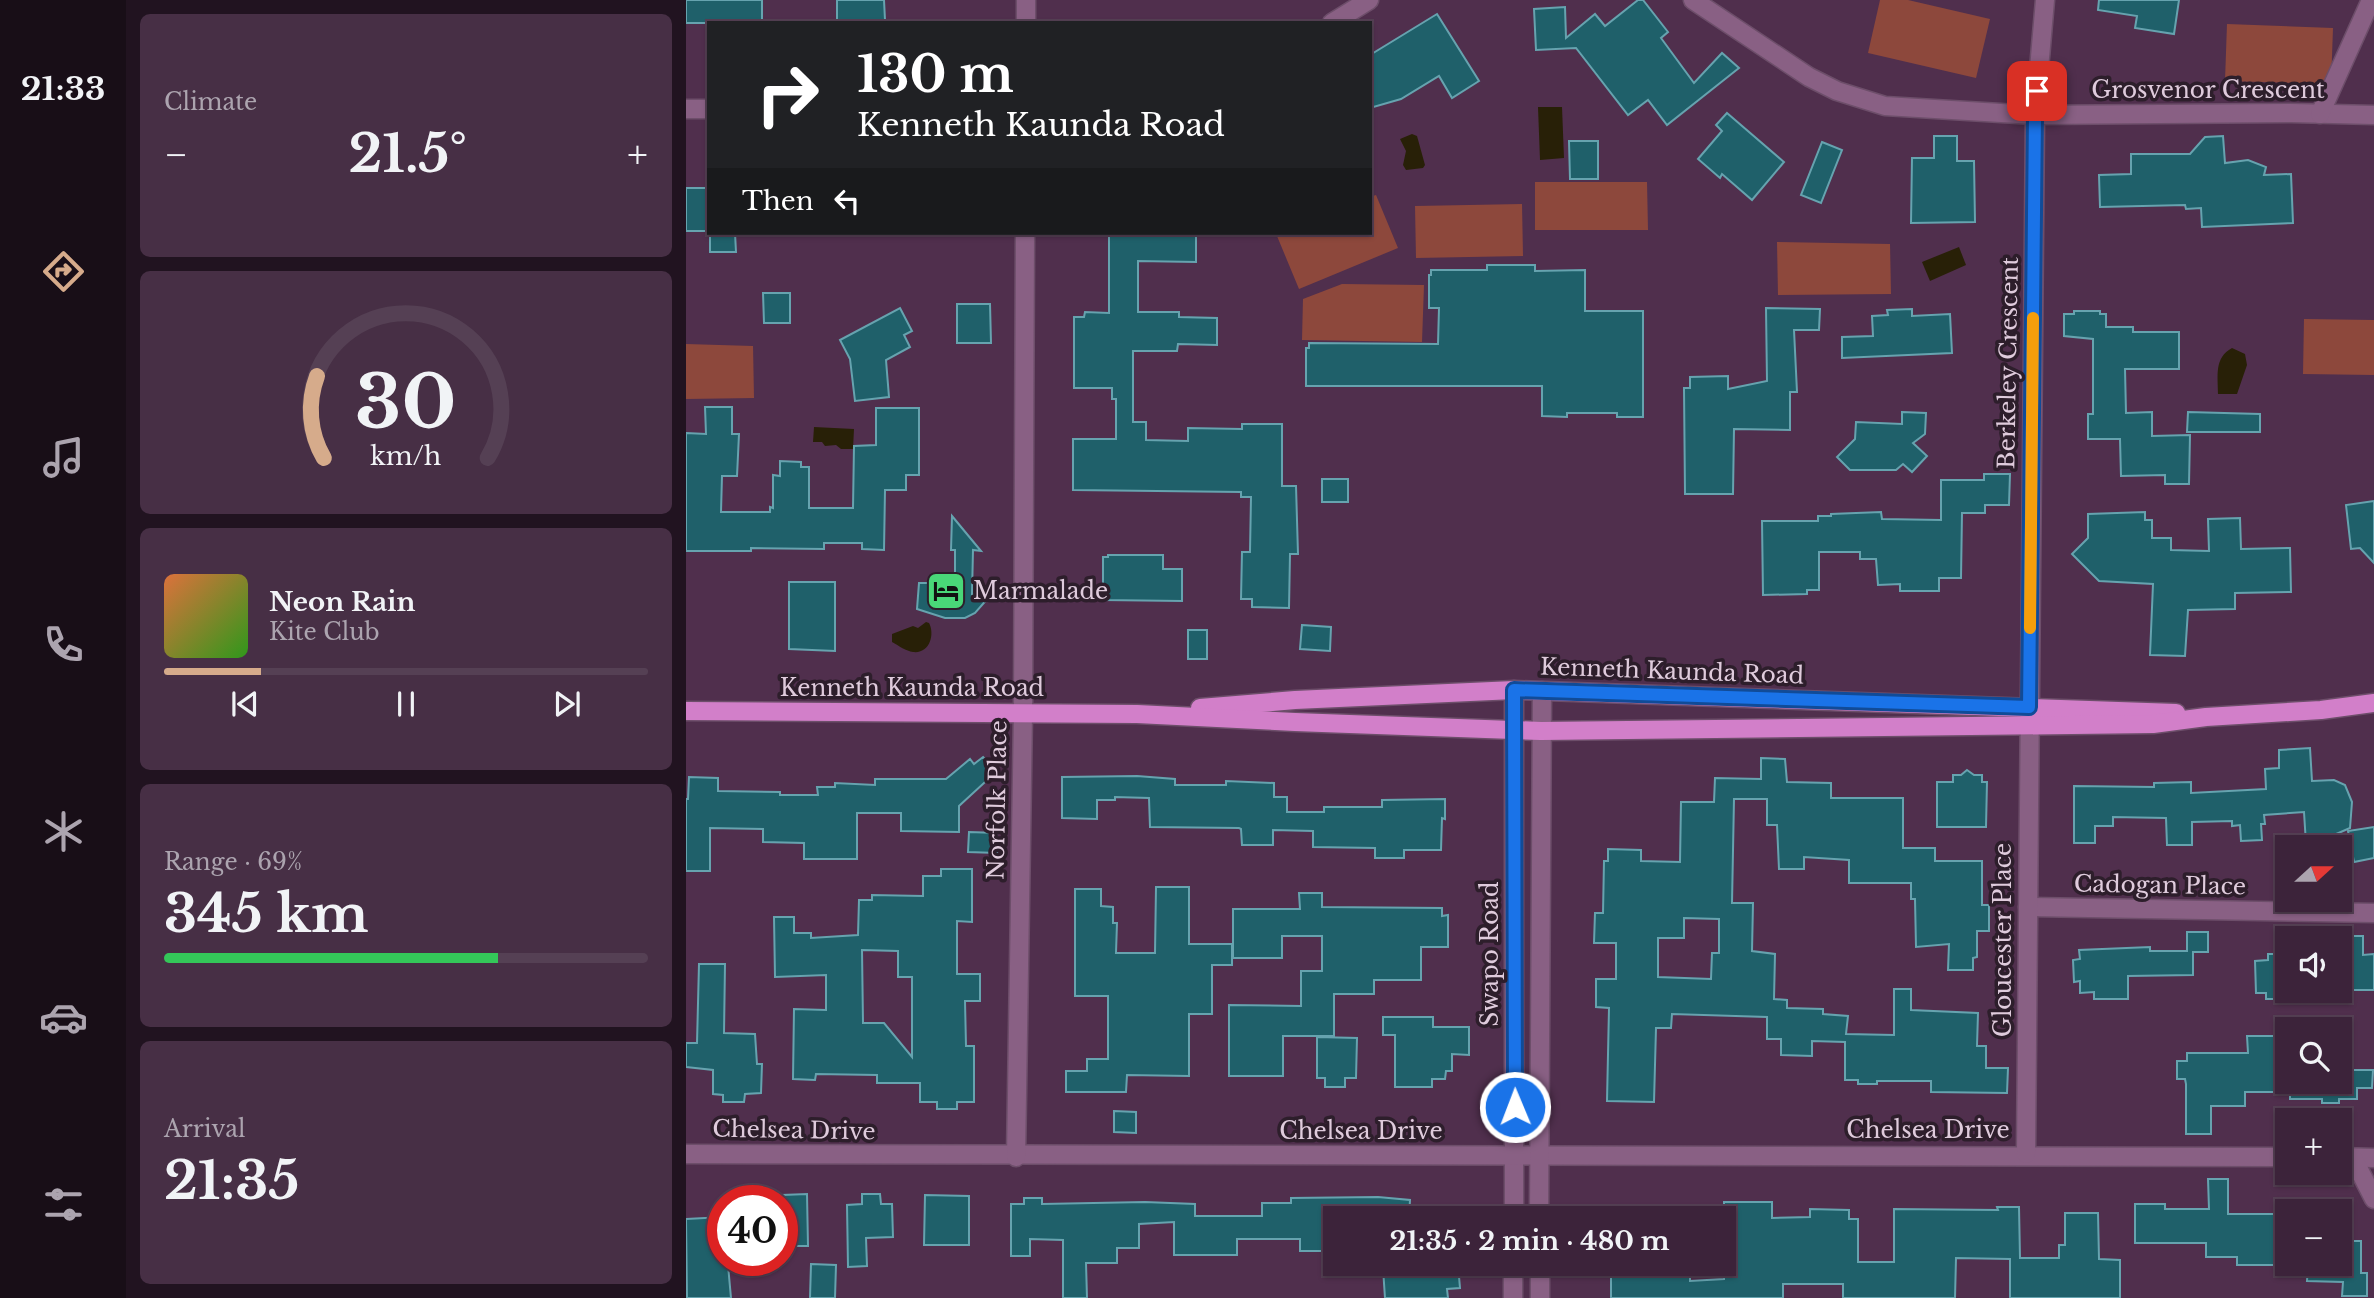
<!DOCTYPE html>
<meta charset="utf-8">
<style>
:root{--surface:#3c233a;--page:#472f45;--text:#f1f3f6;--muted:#aca4af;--line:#554054;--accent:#d6ab8b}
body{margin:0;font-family:"Libre Baskerville",serif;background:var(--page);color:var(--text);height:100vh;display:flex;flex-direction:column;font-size:26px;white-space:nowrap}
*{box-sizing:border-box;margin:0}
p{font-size:23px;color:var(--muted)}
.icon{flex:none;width:38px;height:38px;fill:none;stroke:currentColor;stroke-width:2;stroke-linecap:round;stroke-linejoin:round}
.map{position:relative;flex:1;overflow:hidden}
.side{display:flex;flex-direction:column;gap:14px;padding:14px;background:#211320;width:560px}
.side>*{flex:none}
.banner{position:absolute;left:21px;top:21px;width:665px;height:214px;border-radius:0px;box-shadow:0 2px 5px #0004,0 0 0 2px var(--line);background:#202124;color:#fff;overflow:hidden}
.needle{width:46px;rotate:69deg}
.controls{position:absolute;left:1589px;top:835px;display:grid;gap:14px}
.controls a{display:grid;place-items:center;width:77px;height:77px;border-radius:0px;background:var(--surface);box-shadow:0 2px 5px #0004,0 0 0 2px var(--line);font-size:35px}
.speed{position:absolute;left:21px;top:1185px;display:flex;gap:14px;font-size:35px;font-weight:700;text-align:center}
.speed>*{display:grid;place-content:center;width:91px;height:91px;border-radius:50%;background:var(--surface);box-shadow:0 2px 5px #0004,0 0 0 2px var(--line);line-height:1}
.speed .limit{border:10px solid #d22;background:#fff;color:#111}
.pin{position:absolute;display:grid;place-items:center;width:60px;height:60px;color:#fff;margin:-30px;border-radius:14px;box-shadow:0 4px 10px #0006}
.me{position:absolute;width:77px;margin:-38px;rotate:359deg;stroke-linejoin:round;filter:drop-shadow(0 0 5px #0008)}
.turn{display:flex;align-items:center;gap:24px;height:147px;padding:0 35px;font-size:32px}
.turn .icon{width:91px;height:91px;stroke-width:2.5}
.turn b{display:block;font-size:49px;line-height:60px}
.then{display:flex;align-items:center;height:66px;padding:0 35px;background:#0003;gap:14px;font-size:26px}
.big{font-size:52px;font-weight:800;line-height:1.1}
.side .tile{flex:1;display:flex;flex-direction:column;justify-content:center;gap:10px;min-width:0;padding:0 24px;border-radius:10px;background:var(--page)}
.side .dial{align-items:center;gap:0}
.dial svg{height:182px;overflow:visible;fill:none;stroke:var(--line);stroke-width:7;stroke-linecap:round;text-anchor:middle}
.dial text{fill:var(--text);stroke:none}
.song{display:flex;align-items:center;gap:21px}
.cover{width:84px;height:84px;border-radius:10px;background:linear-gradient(135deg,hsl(20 70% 55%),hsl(110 70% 35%))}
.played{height:7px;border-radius:4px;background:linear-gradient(90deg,var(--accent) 20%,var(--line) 20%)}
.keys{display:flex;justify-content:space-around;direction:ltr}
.heat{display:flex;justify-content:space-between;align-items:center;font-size:38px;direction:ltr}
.charge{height:10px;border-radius:5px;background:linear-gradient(90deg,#34c759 69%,var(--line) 0)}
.trip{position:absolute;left:637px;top:1206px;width:413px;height:70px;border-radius:0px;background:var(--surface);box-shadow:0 2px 5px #0004,0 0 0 2px var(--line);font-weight:800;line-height:70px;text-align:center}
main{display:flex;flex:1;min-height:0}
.tabs{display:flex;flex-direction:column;width:126px;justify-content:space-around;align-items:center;background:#180e17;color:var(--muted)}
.tabs .icon{width:49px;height:49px}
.tabs .on{color:var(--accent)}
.tabs b{font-size:32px;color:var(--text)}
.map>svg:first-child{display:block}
.green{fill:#8d483c}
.water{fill:#282007}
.building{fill:#1f606a;stroke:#66a3af;stroke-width:2;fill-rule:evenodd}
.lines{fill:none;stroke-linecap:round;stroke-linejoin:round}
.minor-casing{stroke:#6d4e6a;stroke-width:21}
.major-casing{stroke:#6d4e6a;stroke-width:21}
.minor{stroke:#896084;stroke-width:18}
.major{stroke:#d27fc9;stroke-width:18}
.route-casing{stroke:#114b97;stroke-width:18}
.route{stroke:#1a73e8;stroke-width:12}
.slow{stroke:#f59e0b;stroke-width:12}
.labels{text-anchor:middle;stroke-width:7;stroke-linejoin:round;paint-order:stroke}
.street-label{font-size:23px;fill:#dfcbdc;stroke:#2d1e2b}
.poi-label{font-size:23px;fill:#dfcbdc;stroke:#2d1e2b;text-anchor:start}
</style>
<main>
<nav class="tabs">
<b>21:33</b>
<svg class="icon on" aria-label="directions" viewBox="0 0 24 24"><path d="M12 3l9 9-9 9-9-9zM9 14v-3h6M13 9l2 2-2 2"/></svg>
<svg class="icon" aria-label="music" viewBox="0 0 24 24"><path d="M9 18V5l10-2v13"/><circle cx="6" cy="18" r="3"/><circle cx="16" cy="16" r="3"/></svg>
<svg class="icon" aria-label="phone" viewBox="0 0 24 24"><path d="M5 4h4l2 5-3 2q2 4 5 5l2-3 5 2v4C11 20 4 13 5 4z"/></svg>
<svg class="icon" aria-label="climate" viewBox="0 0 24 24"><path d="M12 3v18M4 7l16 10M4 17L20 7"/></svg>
<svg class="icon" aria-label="car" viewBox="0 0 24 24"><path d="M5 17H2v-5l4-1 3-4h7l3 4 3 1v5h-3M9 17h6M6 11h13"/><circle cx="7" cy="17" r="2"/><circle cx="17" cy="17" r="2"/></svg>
<svg class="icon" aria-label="filters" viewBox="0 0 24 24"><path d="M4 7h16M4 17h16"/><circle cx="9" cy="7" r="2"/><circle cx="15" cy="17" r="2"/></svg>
</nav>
<section class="side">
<div class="tile"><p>Climate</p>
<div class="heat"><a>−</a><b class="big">21.5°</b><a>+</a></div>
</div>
<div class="tile dial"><svg viewBox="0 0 100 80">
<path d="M14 69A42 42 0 1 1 86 69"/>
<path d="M14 69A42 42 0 0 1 11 33" stroke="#d6ab8b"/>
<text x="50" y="56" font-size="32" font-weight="700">30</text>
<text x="50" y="72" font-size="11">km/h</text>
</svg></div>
<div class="tile">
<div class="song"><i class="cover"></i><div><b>Neon Rain</b><p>Kite Club</p></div></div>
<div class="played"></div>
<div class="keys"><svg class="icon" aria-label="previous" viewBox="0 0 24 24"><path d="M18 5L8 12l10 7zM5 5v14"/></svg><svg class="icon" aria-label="pause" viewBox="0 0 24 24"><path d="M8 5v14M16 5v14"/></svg><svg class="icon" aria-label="next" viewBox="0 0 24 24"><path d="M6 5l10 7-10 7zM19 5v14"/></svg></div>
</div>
<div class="tile"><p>Range · 69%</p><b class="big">345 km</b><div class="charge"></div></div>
<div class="tile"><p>Arrival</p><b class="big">21:35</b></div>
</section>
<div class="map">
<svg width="1688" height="1298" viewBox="0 0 1688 1298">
<rect width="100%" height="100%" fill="#502f4d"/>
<!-- green -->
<g class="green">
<path d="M1194 0H1222L1304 19 1290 78 1182 53Z"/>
<path d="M1541 24 1647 28 1645 84 1539 81Z"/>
<path d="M849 182H961L962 230H849Z"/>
<path d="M690 195 712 248 613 289 591 236 598 233H684V197Z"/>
<path d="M836 204 837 256 730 258 729 206Z"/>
<path d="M1091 242 1204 244 1205 294 1092 295Z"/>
<path d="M656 284 738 285 736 342 616 340 617 299Z"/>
<path d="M1618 319 1688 320V375L1617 374Z"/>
<path d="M0 344 67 346 68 398 0 399Z"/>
</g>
<!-- water -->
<g class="water">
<path d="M852 107H876L878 158 854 160Z"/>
<path d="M726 134 731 136 739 165 737 168 720 170 717 165 720 151 714 139Z"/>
<path d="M1273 247 1280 265 1244 281 1236 262Z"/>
<path d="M1546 348 1559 354 1561 365 1551 394H1532C1532 375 1528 358 1546 348Z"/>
<path d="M128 427 168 429 167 449H155L150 445 139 446 136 442H127Z"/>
<path d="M240 622 243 623C249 634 244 654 227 652 220 651 213 646 206 642V634L227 626 232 628Z"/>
</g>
<!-- building -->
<g class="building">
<rect x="0" y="0" width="76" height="23"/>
<path d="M151 0H198L199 20H151Z"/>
<path d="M952 0H957L982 32 975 38 1008 83 1036 53 1053 68 981 125 962 100 942 115 890 48 850 50 848 9 879 7 880 38 909 14 919 26Z"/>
<path d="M1413 0H1493L1488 34 1449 28 1451 16 1412 10Z"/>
<path d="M751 14 793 81 766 98 753 76 715 99 684 108V55Z"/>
<path d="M1041 113 1098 162 1066 200 1036 174 1034 178 1012 159 1036 131 1030 125Z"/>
<path d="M1248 136H1271V161H1288L1289 222 1225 223 1226 158H1248Z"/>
<path d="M1537 136 1539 163 1562 160 1580 167 1578 175 1605 174 1607 223 1516 227 1515 208 1500 209 1499 205 1414 207 1413 175 1445 174V154H1504L1519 137Z"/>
<path d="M883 141H912V179H884Z"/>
<path d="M1136 142 1156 150 1135 203 1115 195Z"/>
<rect x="0" y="188" width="23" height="43"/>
<path d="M24 233H49L50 252H24Z"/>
<path d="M423 233H510V262L452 261V312H493V317L531 318V345L492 344 491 351H447V422H460V440L502 441V428L556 429V424H596V486H610L612 554H604L603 608 566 607V599H555L556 552H564L565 497H555V492L387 490V439H430V399H426V388H388V317H398L399 312 423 313Z"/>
<path d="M801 265H849V271L899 270V311H957V417H931V413H881V417L856 416V386H620V348H623V343L752 344 753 308H743V275H745V270H801Z"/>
<path d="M77 293H104V323H78Z"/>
<path d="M271 304H304L305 343H271Z"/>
<path d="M214 308 226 331 218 335 224 347 200 360 203 397 169 401 164 359 154 340Z"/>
<path d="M1080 308 1134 309 1133 330H1108L1111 392H1104V430L1048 429 1047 494H999L998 388H1004V377L1042 376V389L1081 381Z"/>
<path d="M1226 309V316L1264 314 1266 353 1156 358V337L1187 336 1186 316 1202 315 1201 310Z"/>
<path d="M1388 311H1414V314H1420V327H1447V332H1493V369H1439L1440 413 1466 412V436L1504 435 1503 484H1479V475L1435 476 1434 439H1402V414H1407V339L1378 336V314H1388Z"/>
<path d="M19 407H46V434H53L51 476H36L35 512H84V507L87 508V475L94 476V461L115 462V467H123V508H167L168 446 190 445V408H233V475H220V490H199L198 550 176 549V543H138V549L65 548V551H0V433L20 434Z"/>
<path d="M1216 412 1240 413 1239 434 1227 443 1241 456 1226 472 1217 464 1210 470H1164L1151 457 1169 439 1170 422 1216 424Z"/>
<path d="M1502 412 1574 414V432H1501Z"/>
<path d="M1298 474H1324L1323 505H1299V513H1276L1275 578H1253V591H1214V584L1192 585 1190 559H1174V552H1133V590H1121V594L1077 595 1076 521H1132V516H1145V514L1195 512 1196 519 1255 520V480H1298Z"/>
<rect x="636" y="479" width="26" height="23"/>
<path d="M1688 501V563L1674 548 1665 549 1660 505Z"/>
<path d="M1459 512V520H1466V538H1485V550L1523 551 1522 519 1554 518 1555 549 1604 548 1605 592 1549 593V609L1502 610 1499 656 1464 655 1467 584 1413 581 1386 554 1402 538V514Z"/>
<path d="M266 516 295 551 287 550 286 594 304 596 289 613 279 618H259L231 609 233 583H269V550H265Z"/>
<path d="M422 555H477V569H496V601L417 600V557H422Z"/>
<path d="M103 582H149V651L103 649Z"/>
<path d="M616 625 645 627 644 651 614 649Z"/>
<rect x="502" y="630" width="19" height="29"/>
<path d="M1624 748 1626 781 1648 780 1659 785 1666 802 1664 828 1641 838 1620 844 1618 812 1578 815 1579 824H1575L1576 840 1555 841 1554 825 1546 826V821L1506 822V845H1481L1480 818 1427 817V826H1409V843H1388V786L1468 787V783L1505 782V793L1580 789 1579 769 1593 768V750Z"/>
<path d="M297 757 310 772 273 806V832L215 831V813H171V859H118V843L77 842V829L24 828V871H0V799H2L3 777 32 778V791L94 792V795H132L131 787H149V783L189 785V779H260L284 759 288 764Z"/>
<path d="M1075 758 1099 759 1101 782 1145 783V798H1217V848H1249V861H1296V905H1303V931H1291V957L1287 958V970H1262L1263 944 1230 947 1229 899H1225V883H1163V860L1118 857V869H1093L1091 825H1081V799H1048L1046 903H1067L1066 951 1089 954 1088 999 1101 1000V1008L1137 1009V1014L1162 1016 1160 1034 1208 1035V989H1225V1010L1292 1013 1291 1046H1300V1068H1322L1321 1093 1245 1092V1081H1191V1084H1172V1080H1159V1042L1126 1041V1056L1095 1055V1039H1081V1017L986 1014 985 1028H970L968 1102 921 1101 923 1008 910 1007V979H930V943H908L909 913H917L918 861H922V849L955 850V861L994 862 995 802H1028L1029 778 1075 779ZM998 918 1033 919V953H1026L1025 979 972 977V938H998Z"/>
<path d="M1281 770 1288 775H1296V782H1301L1300 827H1251V782H1267V775H1275Z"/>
<path d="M451 776 489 779V785H540V781L588 783V797H601V812H638V807H696V800L759 799V819L756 818 755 850H718V858H689V848L627 847V831L587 830V845H556L555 829 553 828 464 827 463 798 429 797V800H411V819L376 818V777Z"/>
<path d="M1688 827V858L1668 862 1662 831Z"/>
<path d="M283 832 311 833V853L282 852Z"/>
<path d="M255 869H286V922L271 921V974H294V1001H279L280 1046H288V1102H271V1109H251V1102H234V1083H191V1075L130 1074 129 1080 107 1079 108 1009 140 1010V975L89 977 88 917H108V933H125V938L172 935 173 900H186V895L237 896V876H255ZM176 950 212 951V977H226V1057L198 1023H177Z"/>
<path d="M470 887H503V944H546V965H526V1014H503V1076L441 1075 440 1092H380V1071H401V1059H422V996H389V889H415V906L427 907V923H431L430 953H469Z"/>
<path d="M613 893H636V907L756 908V916L762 915V947H735V980H688V994H648V1036H597V1076H543V1005L615 1006V971H636V936H596V958H547V909H614Z"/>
<path d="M1501 932H1522V952H1507V975L1442 976V999H1408V992L1394 993V981L1388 982 1387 960 1394 959 1393 950 1464 947V951H1501Z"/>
<path d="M1654 936H1677V955L1688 954V990H1654Z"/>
<path d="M1582 954H1601V999H1580V993H1570L1569 961 1582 960Z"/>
<path d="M13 964H39L38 1033 69 1034 71 1064H76L75 1093 59 1094 58 1102H37V1095L27 1094V1070L0 1067V1043H11Z"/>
<path d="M697 1017H747V1027H783V1055L766 1054V1071H760L759 1079H746V1087H709V1035H697Z"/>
<path d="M1561 1036H1601V1092H1559V1106H1525V1134H1500V1084L1499 1079H1491V1061H1501V1053H1562Z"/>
<path d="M631 1037 671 1038 670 1078H659V1087H639V1078H631Z"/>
<path d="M1654 1070H1687L1686 1088H1671V1099H1653V1103H1636V1099H1604V1082H1654Z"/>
<path d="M428 1111 450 1112V1133L428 1132Z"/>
<path d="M1522 1179H1542V1214H1601V1265H1551V1257H1520V1243H1449V1204H1479V1209H1523Z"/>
<path d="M121 1194 122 1246H96V1195Z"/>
<path d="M176 1194H194L195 1204H206L207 1237 180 1238 181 1266 162 1267 161 1205 176 1204Z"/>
<path d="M239 1195 283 1196V1245H238Z"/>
<path d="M692 1197 724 1200 723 1218H649V1251H614V1239H551V1255H488V1222L453 1224V1248H431V1263H400L401 1298H377V1240L344 1239V1256H325V1204H338V1198H356V1204L459 1202 509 1204V1216H576V1203H605V1198Z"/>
<path d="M1038 1202H1086V1218L1124 1217V1209L1163 1210V1219H1172V1262H1208V1209L1312 1210 1311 1207H1333L1334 1258H1373V1245H1379V1213H1412L1413 1259 1434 1260V1298H1324V1259L1270 1258 1269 1298H1157V1284H1097V1298H925V1275H985V1267H1004V1281L1038 1279Z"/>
<path d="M37 1217V1265H42L45 1298H1L0 1219Z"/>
<path d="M1654 1241H1675V1273H1681V1296H1656L1657 1282 1621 1281 1622 1264H1654Z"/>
<path d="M125 1264 150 1265 149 1298H124Z"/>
<path d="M772 1265 774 1288 761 1289 762 1298H699L697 1268Z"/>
</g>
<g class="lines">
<!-- minor casing -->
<g class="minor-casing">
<g id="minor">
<path d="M1007 0 1123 77 1151 91 1199 106 1349 115 1605 113 1688 115"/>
<path d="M340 23V0"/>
<path d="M646 23 683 0"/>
<path d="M0 109H23"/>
<path d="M1634 114 1685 0"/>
<path d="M828 690V1218"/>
<path d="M1342 907 1688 913"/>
<path d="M0 1154C534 1159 1068 1152 1601 1157"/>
<path d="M1340 1154 1349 115 1359 0"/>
<path d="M330 1157 337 713 339 233"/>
<path d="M1654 1157 1688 1158"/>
<path d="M1667 1158 1688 1199"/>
<path d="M853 1218 856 691"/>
<path d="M854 1264V1298"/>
<path d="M827 1298V1264"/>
</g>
</g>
<!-- major casing -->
<g class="major-casing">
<g id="major">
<path d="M514 708 609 700 828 690 1490 713"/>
<path d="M0 711 451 714 609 722 855 731 1467 724 1520 717 1635 710 1688 703"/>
</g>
</g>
<!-- minor -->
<use href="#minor" class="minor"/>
<!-- major -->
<use href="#major" class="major"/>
</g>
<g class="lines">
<!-- route casing -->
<g class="route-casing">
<path id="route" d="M829 1107 828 690 1343 707 1349 115 1351 91"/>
</g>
<!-- route -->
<use href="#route" class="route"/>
<!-- slow -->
<path class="slow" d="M1344 628 1347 318"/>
</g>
<!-- icons -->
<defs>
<g id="hotel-square" transform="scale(2.0125)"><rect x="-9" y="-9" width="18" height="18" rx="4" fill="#49d778" stroke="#2d1e2b"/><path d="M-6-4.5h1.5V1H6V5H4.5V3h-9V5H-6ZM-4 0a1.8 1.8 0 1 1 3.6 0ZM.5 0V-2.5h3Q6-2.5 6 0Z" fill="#111"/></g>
</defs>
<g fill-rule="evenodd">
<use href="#hotel-square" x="260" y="591"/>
</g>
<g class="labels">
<!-- street labels -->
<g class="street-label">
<text x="1522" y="98">Grosvenor Crescent</text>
<text transform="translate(1322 363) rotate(-89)" y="8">Berkeley Crescent</text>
<text transform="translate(986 671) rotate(2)" y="8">Kenneth Kaunda Road</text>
<text x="226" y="696">Kenneth Kaunda Road</text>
<text transform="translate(311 800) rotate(-89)" y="8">Norfolk Place</text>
<text transform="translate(1474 885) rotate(1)" y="8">Cadogan Place</text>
<text transform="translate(1317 940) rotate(-90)" y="8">Gloucester Place</text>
<text transform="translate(804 954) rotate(-90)" y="8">Swapo Road</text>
<text transform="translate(108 1130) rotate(1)" y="8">Chelsea Drive</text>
<text x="1242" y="1138">Chelsea Drive</text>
<text x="675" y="1139">Chelsea Drive</text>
</g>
<!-- poi labels -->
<g class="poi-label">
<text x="287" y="599">Marmalade</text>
</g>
</g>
</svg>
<div class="controls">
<a><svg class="needle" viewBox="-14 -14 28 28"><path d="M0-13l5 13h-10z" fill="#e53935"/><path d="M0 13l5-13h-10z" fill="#aca4af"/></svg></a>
<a><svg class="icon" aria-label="sound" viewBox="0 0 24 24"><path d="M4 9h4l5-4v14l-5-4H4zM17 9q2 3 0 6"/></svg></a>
<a><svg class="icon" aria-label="search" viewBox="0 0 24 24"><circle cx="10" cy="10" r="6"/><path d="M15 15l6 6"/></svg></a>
<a>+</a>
<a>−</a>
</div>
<div class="speed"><div class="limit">40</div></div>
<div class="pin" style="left:1351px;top:91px;background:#d93025"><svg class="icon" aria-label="arrive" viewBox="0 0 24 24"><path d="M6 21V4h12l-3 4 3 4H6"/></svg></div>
<svg class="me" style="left:829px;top:1107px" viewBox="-20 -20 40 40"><circle r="17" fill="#1a73e8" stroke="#fff" stroke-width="3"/><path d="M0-11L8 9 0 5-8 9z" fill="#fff"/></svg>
<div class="trip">21:35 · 2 min · 480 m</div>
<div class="banner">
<div class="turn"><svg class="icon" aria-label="right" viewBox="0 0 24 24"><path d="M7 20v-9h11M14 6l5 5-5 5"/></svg><div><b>130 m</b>Kenneth Kaunda Road</div></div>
<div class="then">Then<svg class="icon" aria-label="left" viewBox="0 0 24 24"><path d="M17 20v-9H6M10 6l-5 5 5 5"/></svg></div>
</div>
</div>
</main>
